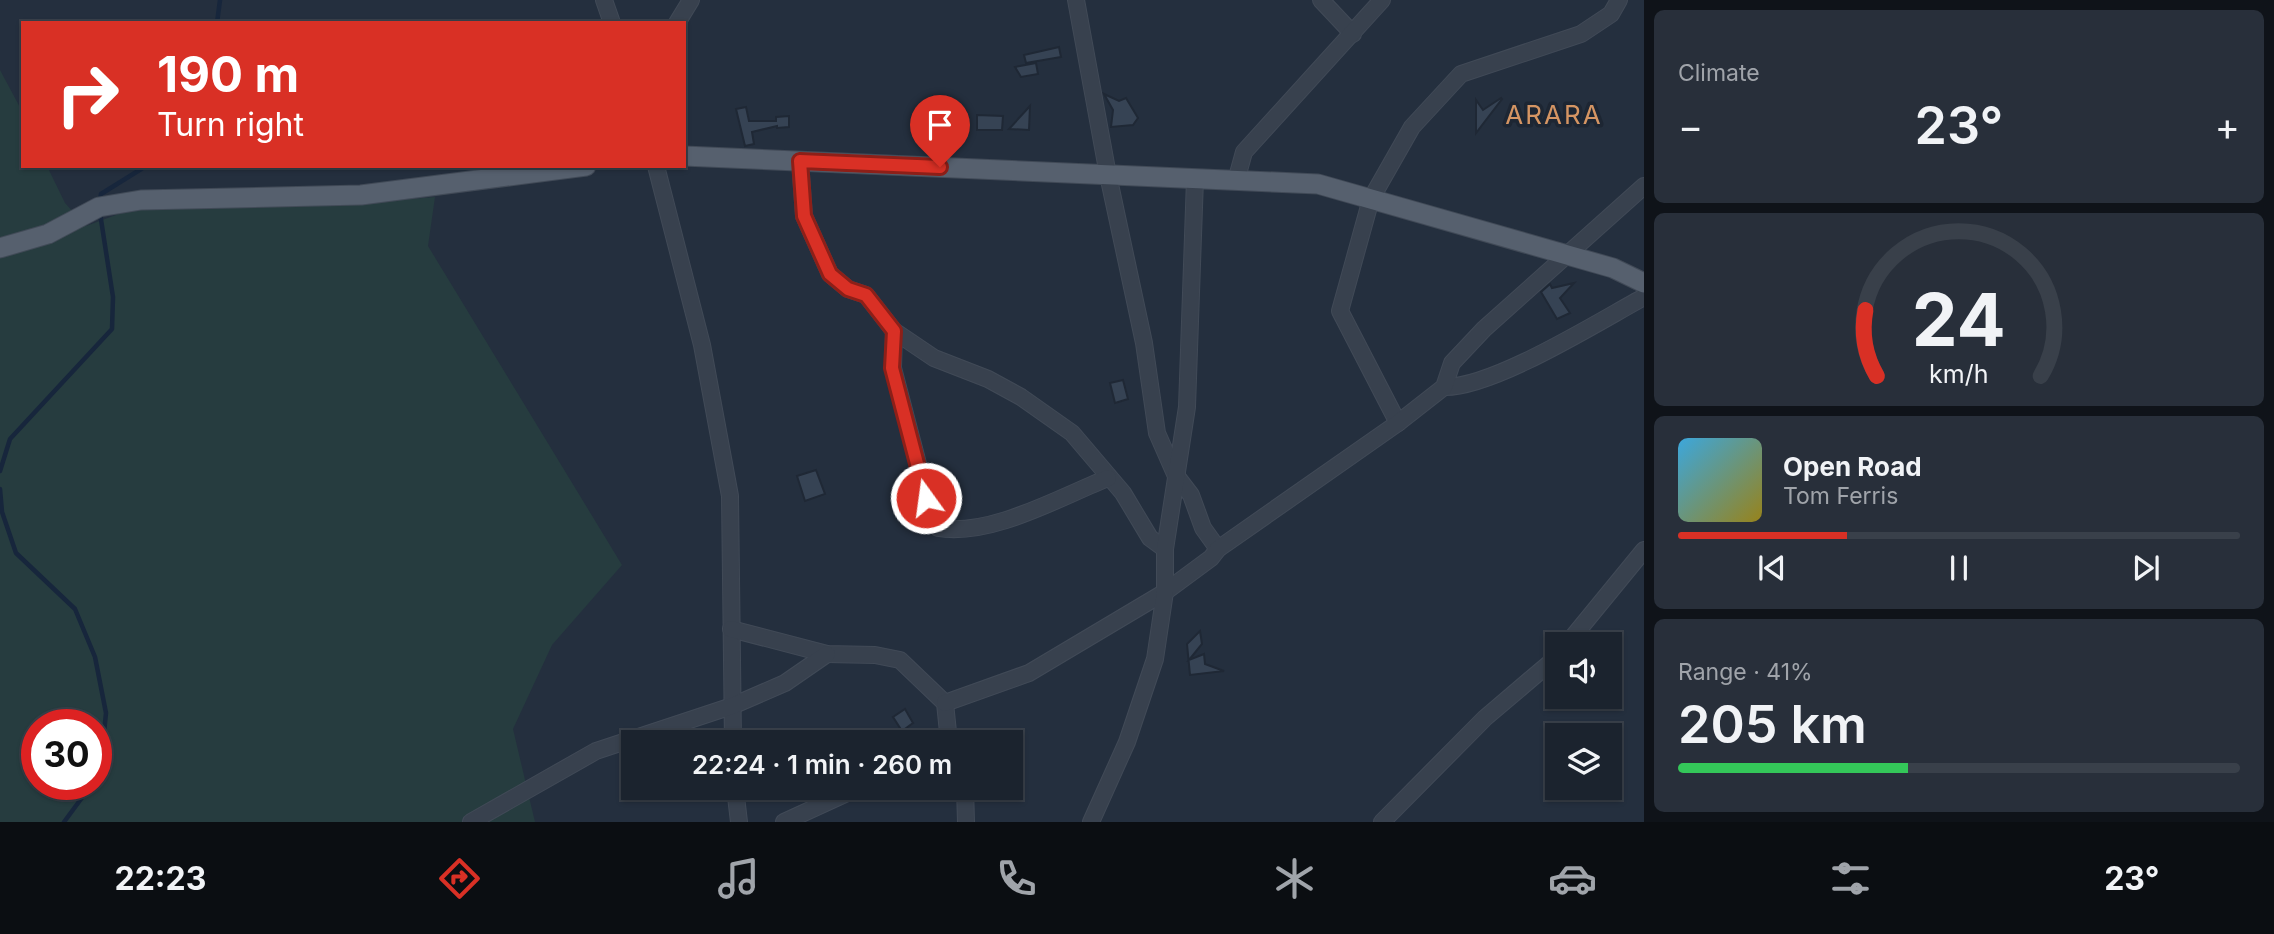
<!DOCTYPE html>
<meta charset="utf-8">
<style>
:root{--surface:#1b232e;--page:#282f3a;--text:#f1f3f6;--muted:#a0a4aa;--line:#39404a;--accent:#d93025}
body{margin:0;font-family:Inter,sans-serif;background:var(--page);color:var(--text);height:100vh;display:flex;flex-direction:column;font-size:26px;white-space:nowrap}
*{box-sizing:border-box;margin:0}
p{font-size:23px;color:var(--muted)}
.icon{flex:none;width:38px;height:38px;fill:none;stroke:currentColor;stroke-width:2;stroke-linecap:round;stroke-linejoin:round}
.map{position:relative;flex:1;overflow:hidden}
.panel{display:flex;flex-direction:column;gap:10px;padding:10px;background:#0f1319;width:630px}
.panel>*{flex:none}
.hud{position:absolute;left:21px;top:21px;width:665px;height:147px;border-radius:0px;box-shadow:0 2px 5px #0004,0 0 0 2px var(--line);background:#d93025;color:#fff;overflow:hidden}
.tools{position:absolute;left:1545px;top:632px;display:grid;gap:14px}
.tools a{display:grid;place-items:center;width:77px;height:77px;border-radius:0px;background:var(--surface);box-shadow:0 2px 5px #0004,0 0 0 2px var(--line);font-size:35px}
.speed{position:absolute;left:21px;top:709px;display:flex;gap:14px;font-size:35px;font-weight:700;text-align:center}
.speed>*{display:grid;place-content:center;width:91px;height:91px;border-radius:50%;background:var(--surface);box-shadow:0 2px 5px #0004,0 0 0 2px var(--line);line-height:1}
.speed .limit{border:10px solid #d22;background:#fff;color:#111}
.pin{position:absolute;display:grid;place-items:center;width:60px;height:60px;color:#fff;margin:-72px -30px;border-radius:50% 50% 50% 0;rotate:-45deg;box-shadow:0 0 7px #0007}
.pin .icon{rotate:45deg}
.me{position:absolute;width:77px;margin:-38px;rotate:346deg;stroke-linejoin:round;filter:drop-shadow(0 0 5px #0008)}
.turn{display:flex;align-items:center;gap:24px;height:147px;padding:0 21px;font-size:32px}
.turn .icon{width:91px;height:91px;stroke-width:2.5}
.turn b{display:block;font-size:49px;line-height:60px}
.big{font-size:52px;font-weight:600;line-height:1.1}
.panel .card{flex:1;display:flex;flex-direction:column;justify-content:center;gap:10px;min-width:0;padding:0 24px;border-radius:10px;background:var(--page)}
.panel .dial{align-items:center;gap:0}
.dial svg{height:182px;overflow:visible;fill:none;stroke:var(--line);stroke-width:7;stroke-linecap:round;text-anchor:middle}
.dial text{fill:var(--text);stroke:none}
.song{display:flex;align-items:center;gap:21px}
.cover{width:84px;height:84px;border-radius:10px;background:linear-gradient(135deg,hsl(200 70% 55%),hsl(50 70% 35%))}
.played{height:7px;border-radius:4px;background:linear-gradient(90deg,var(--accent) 30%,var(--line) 30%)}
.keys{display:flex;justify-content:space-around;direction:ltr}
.heat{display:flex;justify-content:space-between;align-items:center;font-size:38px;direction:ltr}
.charge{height:10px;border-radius:5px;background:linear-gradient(90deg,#34c759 41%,var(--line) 0)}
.trip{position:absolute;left:621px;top:730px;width:402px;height:70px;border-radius:0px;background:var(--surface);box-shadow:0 2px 5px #0004,0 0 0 2px var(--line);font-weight:600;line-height:70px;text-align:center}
.tab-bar{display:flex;height:112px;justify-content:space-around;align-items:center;background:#0b0e12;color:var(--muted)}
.tab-bar .icon{width:49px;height:49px}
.tab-bar .selected{color:var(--accent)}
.tab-bar b{font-size:32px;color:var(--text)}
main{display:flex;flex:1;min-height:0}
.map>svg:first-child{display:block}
.green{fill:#263c3f;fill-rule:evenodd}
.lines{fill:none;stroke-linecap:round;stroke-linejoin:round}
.stream{stroke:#17263c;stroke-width:4.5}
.building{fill:#364354;stroke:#1f2835;stroke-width:2}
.minor-casing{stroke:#414a57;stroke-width:18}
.major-casing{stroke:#414a57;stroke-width:21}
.minor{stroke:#38414e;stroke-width:16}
.major{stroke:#56606e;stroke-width:19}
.route-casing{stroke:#8d1f18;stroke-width:18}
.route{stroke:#d93025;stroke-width:12}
.labels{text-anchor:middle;stroke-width:7;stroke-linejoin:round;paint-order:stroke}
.quarter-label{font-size:26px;letter-spacing:2px;fill:#d59563;stroke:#1d2633}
</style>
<main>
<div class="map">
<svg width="1644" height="822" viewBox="0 0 1644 822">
<rect width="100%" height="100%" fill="#242f3e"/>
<!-- green -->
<path class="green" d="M0 70 23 113V166H47L65 203 86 226 135 208 360 203 435 197 428 246 622 565 552 645 513 729 535 822H0ZM37 724H96V784H37Z"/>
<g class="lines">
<!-- stream -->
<g class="stream">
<path d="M217 23 220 0"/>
<path d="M100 201 101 194 146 166"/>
<path d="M0 471 10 439 112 329 113 297 100 213"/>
<path d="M0 489 2 512 16 553 75 609 95 657 106 713 100 773 96 778"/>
<path d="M64 822 92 784"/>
</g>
</g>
<!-- building -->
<g class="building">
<path d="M1059 47 1061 57 1026 63 1024 55Z"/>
<path d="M1036 63 1038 74 1021 77 1015 67Z"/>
<path d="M1104 94 1119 101 1126 98 1138 118 1133 125 1111 127 1113 110Z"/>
<path d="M1501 98 1502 99 1476 133V100L1483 110Z"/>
<path d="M1030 106 1029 130 1009 129Z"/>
<path d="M746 107 749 121H776V117L789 116V127L777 128V126L752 132 754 144 745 146 736 109Z"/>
<path d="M977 115 1003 116 1002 130H977Z"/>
<path d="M1574 283 1560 298 1570 313 1557 319 1541 292 1550 284 1552 288Z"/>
<path d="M1123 380 1128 399 1115 403 1110 383Z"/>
<path d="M816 470 825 494 805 501 797 476Z"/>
<path d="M1200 631 1202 644 1189 660 1204 654 1205 664 1224 671 1190 675 1187 644Z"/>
<path d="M905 709 913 723 902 731 893 717Z"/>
</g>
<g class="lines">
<!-- minor casing -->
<g class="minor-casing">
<g id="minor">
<path d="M604 0 612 23"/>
<path d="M1076 0 1108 175 1144 343 1157 433 1175 474 1191 495 1203 528 1218 549"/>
<path d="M1321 0 1353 34"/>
<path d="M677 23 691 0"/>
<path d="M800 161 804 216 830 274 848 289 866 295 894 331 934 358 988 379 1021 397 1072 433 1123 493 1150 538 1165 549"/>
<path d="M656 166 702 345 730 496 733 742"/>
<path d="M1236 181 1244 152 1382 0"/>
<path d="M894 331 893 368 927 498 938 528C991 537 1060 497 1108 478"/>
<path d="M1444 387C1493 388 1598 322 1644 297"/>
<path d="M1398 423 1340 311 1371 199 1412 127 1461 74 1581 34 1611 14 1619 0"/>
<path d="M731 629 827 654 875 655 900 660 945 703 949 742"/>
<path d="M1567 644 1644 550"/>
<path d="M945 703 1029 673 1165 592 1211 558 1218 549 1398 423 1444 387 1452 363 1484 329 1644 186"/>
<path d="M735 788 739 822"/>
<path d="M965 788 966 822"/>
<path d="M471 822 596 751 732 706 785 683 827 654"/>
<path d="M784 822 858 788"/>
<path d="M1091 822 1127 742 1155 659 1165 592V549L1187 407 1195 179"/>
<path d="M1382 822 1485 718 1558 656"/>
</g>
</g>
<!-- major casing -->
<g class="major-casing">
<g id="major">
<path d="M684 156 1318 184 1613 268 1644 283"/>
<path d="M0 248 48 234 99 207 141 200 361 195 586 166"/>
</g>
</g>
<!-- minor -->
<use href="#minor" class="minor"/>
<!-- major -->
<use href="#major" class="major"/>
</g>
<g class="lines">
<!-- route casing -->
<g class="route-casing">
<path id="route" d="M926 498 892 368 894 331 866 295 848 289 830 274 804 216 800 161 940 167"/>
</g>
<!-- route -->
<use href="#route" class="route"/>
</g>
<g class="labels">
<!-- quarter labels -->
<g class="quarter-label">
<text x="1554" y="124">ARARA</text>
</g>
</g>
</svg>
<div class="tools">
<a><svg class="icon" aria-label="sound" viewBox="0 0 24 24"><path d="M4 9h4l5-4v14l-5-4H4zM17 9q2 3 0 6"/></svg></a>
<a><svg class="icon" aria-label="layers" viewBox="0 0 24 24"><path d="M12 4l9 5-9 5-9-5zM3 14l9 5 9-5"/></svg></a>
</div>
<div class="speed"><div class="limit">30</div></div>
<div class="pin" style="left:940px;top:167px;background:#d93025"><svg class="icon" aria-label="arrive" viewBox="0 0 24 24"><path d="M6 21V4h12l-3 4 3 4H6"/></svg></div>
<svg class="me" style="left:926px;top:498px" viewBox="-20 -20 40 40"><circle r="17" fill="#d93025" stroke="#fff" stroke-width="3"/><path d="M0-11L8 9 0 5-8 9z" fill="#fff"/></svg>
<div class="trip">22:24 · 1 min · 260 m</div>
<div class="hud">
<div class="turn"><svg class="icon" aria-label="right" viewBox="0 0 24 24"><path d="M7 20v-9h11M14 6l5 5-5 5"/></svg><div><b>190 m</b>Turn right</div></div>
</div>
</div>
<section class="panel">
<div class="card"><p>Climate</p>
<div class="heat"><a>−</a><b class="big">23°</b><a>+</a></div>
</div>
<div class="card dial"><svg viewBox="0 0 100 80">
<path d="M14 69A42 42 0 1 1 86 69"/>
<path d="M14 69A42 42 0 0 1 9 40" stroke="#d93025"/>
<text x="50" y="56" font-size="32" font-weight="700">24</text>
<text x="50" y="72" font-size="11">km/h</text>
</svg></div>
<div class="card">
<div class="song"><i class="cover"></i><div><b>Open Road</b><p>Tom Ferris</p></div></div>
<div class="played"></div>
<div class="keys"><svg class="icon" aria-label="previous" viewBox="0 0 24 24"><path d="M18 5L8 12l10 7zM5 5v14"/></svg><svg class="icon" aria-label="pause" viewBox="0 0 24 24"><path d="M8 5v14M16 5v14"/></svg><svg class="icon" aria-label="next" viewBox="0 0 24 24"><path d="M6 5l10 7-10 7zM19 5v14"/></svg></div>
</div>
<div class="card"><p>Range · 41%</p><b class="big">205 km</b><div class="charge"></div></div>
</section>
</main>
<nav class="tab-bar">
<b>22:23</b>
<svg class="icon selected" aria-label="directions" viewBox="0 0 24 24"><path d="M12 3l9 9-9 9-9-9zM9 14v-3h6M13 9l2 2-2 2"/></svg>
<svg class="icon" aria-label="music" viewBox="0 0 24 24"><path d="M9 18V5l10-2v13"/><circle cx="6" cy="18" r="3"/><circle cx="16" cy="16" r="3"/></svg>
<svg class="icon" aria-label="phone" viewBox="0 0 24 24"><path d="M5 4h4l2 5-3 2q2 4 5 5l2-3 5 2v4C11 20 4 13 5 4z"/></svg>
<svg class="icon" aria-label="climate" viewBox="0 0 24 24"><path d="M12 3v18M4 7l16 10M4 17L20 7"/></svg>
<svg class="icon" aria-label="car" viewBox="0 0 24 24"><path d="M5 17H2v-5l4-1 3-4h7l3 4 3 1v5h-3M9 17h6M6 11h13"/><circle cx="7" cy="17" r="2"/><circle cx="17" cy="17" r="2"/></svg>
<svg class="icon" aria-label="filters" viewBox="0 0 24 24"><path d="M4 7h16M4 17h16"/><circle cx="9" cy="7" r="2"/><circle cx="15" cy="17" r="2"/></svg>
<b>23°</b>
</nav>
